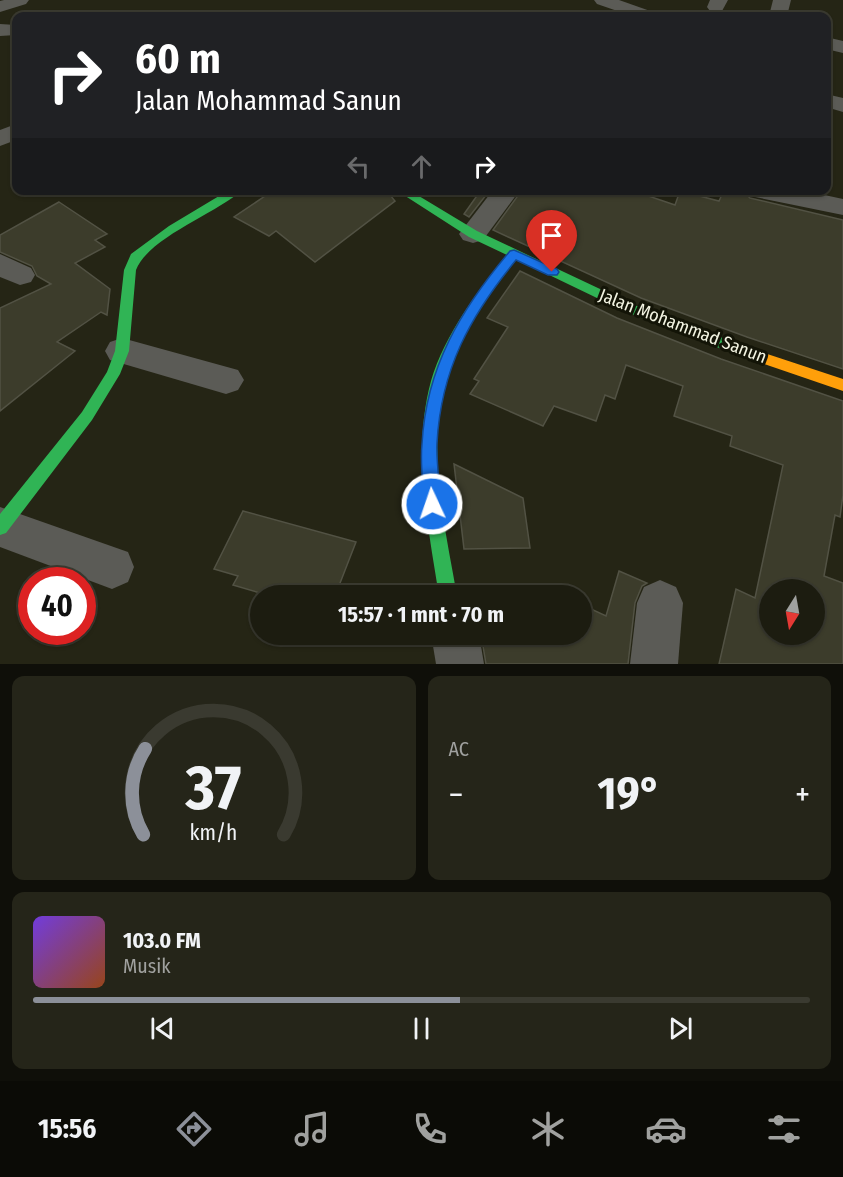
<!DOCTYPE html>
<html lang="id">
<meta charset="utf-8">
<style>
:root{--surface:#1c1c10;--page:#252519;--text:#f1f3f6;--muted:#a0a19f;--line:#3a3a30;--accent:#8c9099}
body{margin:0;font-family:"Fira Sans Condensed",sans-serif;background:var(--page);color:var(--text);height:100vh;display:flex;flex-direction:column;font-size:22px;white-space:nowrap}
*{box-sizing:border-box;margin:0}
p{font-size:20px;color:var(--muted)}
.icon{flex:none;width:33px;height:33px;fill:none;stroke:currentColor;stroke-width:2;stroke-linecap:round;stroke-linejoin:round}
.map{position:relative;height:664px;overflow:hidden}
.drawer{display:flex;flex-direction:column;gap:12px;padding:12px;background:#0f0f09;flex:1}
.drawer>*{flex:none}
.banner{position:absolute;left:12px;top:12px;width:819px;height:183px;border-radius:12px;box-shadow:0 2px 4px #0004,0 0 0 2px var(--line);background:#202124;color:#fff;overflow:hidden}
.needle{width:39px;rotate:191deg}
.buttons{position:absolute;left:759px;top:579px;display:grid;gap:12px}
.buttons a{display:grid;place-items:center;width:66px;height:66px;border-radius:50%;background:var(--surface);box-shadow:0 2px 4px #0004,0 0 0 2px var(--line);font-size:30px}
.speed{position:absolute;left:18px;top:567px;display:flex;gap:12px;font-size:30px;font-weight:700;text-align:center}
.speed>*{display:grid;place-content:center;width:78px;height:78px;border-radius:50%;background:var(--surface);box-shadow:0 2px 4px #0004,0 0 0 2px var(--line);line-height:1}
.speed .limit{border:9px solid #d22;background:#fff;color:#111}
.pin{position:absolute;display:grid;place-items:center;width:51px;height:51px;color:#fff;margin:-62px -26px;border-radius:50% 50% 50% 0;rotate:-45deg;box-shadow:0 0 6px #0007}
.pin .icon{rotate:45deg}
.me{position:absolute;width:66px;margin:-33px;rotate:357deg;stroke-linejoin:round;filter:drop-shadow(0 0 4px #0008)}
.turn{display:flex;align-items:center;gap:21px;height:126px;padding:0 24px;font-size:27px}
.turn .icon{width:78px;height:78px;stroke-width:2.5}
.turn b{display:block;font-size:42px;line-height:51px}
.lanes{display:flex;align-items:center;height:57px;padding:0 24px;background:#0003;justify-content:center;gap:30px;direction:ltr}
.lanes .off{opacity:.35}
.big{font-size:45px;font-weight:700;line-height:1.1}
.drawer .tile{flex:1;display:flex;flex-direction:column;justify-content:center;gap:9px;min-width:0;padding:0 21px;border-radius:12px;background:var(--page)}
.drawer .dial{align-items:center;gap:0}
.dial svg{height:156px;overflow:visible;fill:none;stroke:var(--line);stroke-width:7;stroke-linecap:round;text-anchor:middle}
.dial text{fill:var(--text);stroke:none}
.song{display:flex;align-items:center;gap:18px}
.cover{width:72px;height:72px;border-radius:9px;background:linear-gradient(135deg,hsl(260 70% 55%),hsl(20 70% 35%))}
.played{height:6px;border-radius:3px;background:linear-gradient(90deg,var(--accent) 55%,var(--line) 55%)}
.keys{display:flex;justify-content:space-around;direction:ltr}
.heat{display:flex;justify-content:space-between;align-items:center;font-size:33px;direction:ltr}
.drawer .tiles{flex:1;display:grid;gap:12px;grid-template-columns:1fr 1fr}
.tile:last-child{grid-column:span 2}
.trip{position:absolute;left:250px;top:585px;width:342px;height:60px;border-radius:30px;background:var(--surface);box-shadow:0 2px 4px #0004,0 0 0 2px var(--line);font-weight:700;line-height:60px;text-align:center}
.menu{display:flex;height:96px;justify-content:space-around;align-items:center;background:#0b0b06;color:var(--muted)}
.menu .icon{width:42px;height:42px}
.menu .selected{color:var(--accent)}
.menu b{font-size:27px;color:var(--text)}
.map>svg:first-child{display:block}
.building{fill:#3c3c2b;stroke:#525244;stroke-width:1.5;fill-rule:evenodd}
.lines{fill:none;stroke-linecap:round;stroke-linejoin:round}
.street{fill:#5b5b56;fill-rule:evenodd}
.fast{fill:#30b455;fill-rule:evenodd}
.slow{fill:#ff9f0a;fill-rule:evenodd}
.route{fill:#1a73e8;stroke:#114b97;stroke-width:1.5}
.labels{text-anchor:middle;stroke-width:6;stroke-linejoin:round;paint-order:stroke}
.street-label{font-size:18px;fill:#f3f4e2;stroke:#131407}
</style>
<div class="map">
<svg width="843" height="664" viewBox="0 0 843 664">
<rect width="100%" height="100%" fill="#252515"/>
<!-- building -->
<g class="building">
<path d="M274 190H386L395 201 315 262 276 231 269 236 234 217Z"/>
<path d="M481 190H490L469 217 464 214Z"/>
<path d="M522 190H631L675 205 680 191 719 201 724 190H742L750 198 843 220V369L747 337 641 298 493 230Z"/>
<path d="M59 202 107 234 95 240 105 247 75 263 110 289 107 315 101 312 57 342 75 351 0 411V308L51 284 37 276 32 266 0 252V235Z"/>
<path d="M520 271 617 318 721 359 843 401V495L840 517 835 515 824 576 843 583V664H719L736 589 755 598 783 465 730 446 732 436 674 416 683 386 626 365 615 399 605 395 596 421 554 406 543 426 470 394 479 381 474 379 508 327 487 318ZM770 590H814V634H770Z"/>
<path d="M454 464 523 498 530 548 464 549Z"/>
<path d="M243 511 356 542 335 596H270L233 585 238 576 214 569Z"/>
<path d="M619 571 647 583 642 586 635 603 628 664H486L481 634H582V618H586L589 608 606 616Z"/>
</g>
<g class="lines">
<!-- street -->
<g class="street">
<path d="M4 0H29L26 4 0 12V1Z"/>
<path d="M594 0H619L653 12 656 16H632L597 4Z"/>
<path d="M710 0H728L722 11H710L707 7Z"/>
<path d="M773 0H791L787 16H769Z"/>
<path d="M0 24 16 25V35L0 36Z"/>
<path d="M826 37 843 41V53L826 49Z"/>
<path d="M826 94 843 98V112L826 107Z"/>
<path d="M16 124V140L0 146V130Z"/>
<path d="M493 190H520L483 240 473 243 463 240 459 234Z"/>
<path d="M746 190H801L843 199V215L750 196Z"/>
<path d="M0 254 31 268 35 275 31 282 20 285 0 277Z"/>
<path d="M122 338 238 370 244 380 238 390 226 394 110 360 105 351 110 342Z"/>
<path d="M0 507 128 552 134 567 128 582 112 589 0 547Z"/>
<path d="M660 580 676 587 683 603 678 664H630L637 603 644 587Z"/>
<path d="M431 634H479L484 664H436Z"/>
</g>
<!-- fast -->
<g class="fast">
<path d="M229 190H242C216 214 149 237 136 270L129 351 120 374 92 420 6 533 0 535V514L82 412 107 372 115 351 124 270 131 254 169 226Z"/>
<path d="M396 190H409L477 231 634 305 742 345 744 349 742 353H732L624 311 516 259C488 296 461 333 447 377 425 447 445 526 457 596H439C428 526 412 450 431 381 445 334 477 292 507 255L469 237Z"/>
</g>
<!-- slow -->
<path class="slow" d="M737 344 843 379V391L732 353 730 349 732 345Z"/>
</g>
<!-- route -->
<path class="route" d="M514 250 557 269 559 272 557 275H548L516 260C470 316 441 369 437 443 436 463 440 484 441 504L438 509 432 511 426 509 424 504C423 484 420 463 422 444 426 367 461 309 510 251Z"/>
<g class="labels">
<!-- street labels -->
<g class="street-label">
<text transform="translate(683 326) rotate(21)" y="6">Jalan Mohammad Sanun</text>
</g>
</g>
</svg>
<div class="buttons">
<a><svg class="needle" viewBox="-14 -14 28 28"><path d="M0-13l5 13h-10z" fill="#e53935"/><path d="M0 13l5-13h-10z" fill="#a0a19f"/></svg></a>
</div>
<div class="speed"><div class="limit">40</div></div>
<div class="pin" style="left:552px;top:272px;background:#d93025"><svg class="icon" aria-label="arrive" viewBox="0 0 24 24"><path d="M6 21V4h12l-3 4 3 4H6"/></svg></div>
<svg class="me" style="left:432px;top:504px" viewBox="-20 -20 40 40"><circle r="17" fill="#1a73e8" stroke="#fff" stroke-width="3"/><path d="M0-11L8 9 0 5-8 9z" fill="#fff"/></svg>
<div class="trip">15:57 · 1 mnt · 70 m</div>
<div class="banner">
<div class="turn"><svg class="icon" aria-label="right" viewBox="0 0 24 24"><path d="M7 20v-9h11M14 6l5 5-5 5"/></svg><div><b>60 m</b>Jalan Mohammad Sanun</div></div>
<div class="lanes"><svg class="icon off" aria-label="left" viewBox="0 0 24 24"><path d="M17 20v-9H6M10 6l-5 5 5 5"/></svg><svg class="icon off" aria-label="ahead" viewBox="0 0 24 24"><path d="M12 20V5M6 11l6-6 6 6"/></svg><svg class="icon" aria-label="right" viewBox="0 0 24 24"><path d="M7 20v-9h11M14 6l5 5-5 5"/></svg></div>
</div>
</div>
<section class="drawer">
<div class="tiles">
<div class="tile dial"><svg viewBox="0 0 100 80">
<path d="M14 69A42 42 0 1 1 86 69"/>
<path d="M14 69A42 42 0 0 1 15 25" stroke="#8c9099"/>
<text x="50" y="56" font-size="32" font-weight="700">37</text>
<text x="50" y="72" font-size="11">km/h</text>
</svg></div>
<div class="tile"><p>AC</p>
<div class="heat"><a>−</a><b class="big">19°</b><a>+</a></div>
</div>
<div class="tile">
<div class="song"><i class="cover"></i><div><b>103.0 FM</b><p>Musik</p></div></div>
<div class="played"></div>
<div class="keys"><svg class="icon" aria-label="previous" viewBox="0 0 24 24"><path d="M18 5L8 12l10 7zM5 5v14"/></svg><svg class="icon" aria-label="pause" viewBox="0 0 24 24"><path d="M8 5v14M16 5v14"/></svg><svg class="icon" aria-label="next" viewBox="0 0 24 24"><path d="M6 5l10 7-10 7zM19 5v14"/></svg></div>
</div>
</div>
</section>
<nav class="menu">
<b>15:56</b>
<svg class="icon selected" aria-label="directions" viewBox="0 0 24 24"><path d="M12 3l9 9-9 9-9-9zM9 14v-3h6M13 9l2 2-2 2"/></svg>
<svg class="icon" aria-label="music" viewBox="0 0 24 24"><path d="M9 18V5l10-2v13"/><circle cx="6" cy="18" r="3"/><circle cx="16" cy="16" r="3"/></svg>
<svg class="icon" aria-label="phone" viewBox="0 0 24 24"><path d="M5 4h4l2 5-3 2q2 4 5 5l2-3 5 2v4C11 20 4 13 5 4z"/></svg>
<svg class="icon" aria-label="climate" viewBox="0 0 24 24"><path d="M12 3v18M4 7l16 10M4 17L20 7"/></svg>
<svg class="icon" aria-label="car" viewBox="0 0 24 24"><path d="M5 17H2v-5l4-1 3-4h7l3 4 3 1v5h-3M9 17h6M6 11h13"/><circle cx="7" cy="17" r="2"/><circle cx="17" cy="17" r="2"/></svg>
<svg class="icon" aria-label="filters" viewBox="0 0 24 24"><path d="M4 7h16M4 17h16"/><circle cx="9" cy="7" r="2"/><circle cx="15" cy="17" r="2"/></svg>
</nav>
